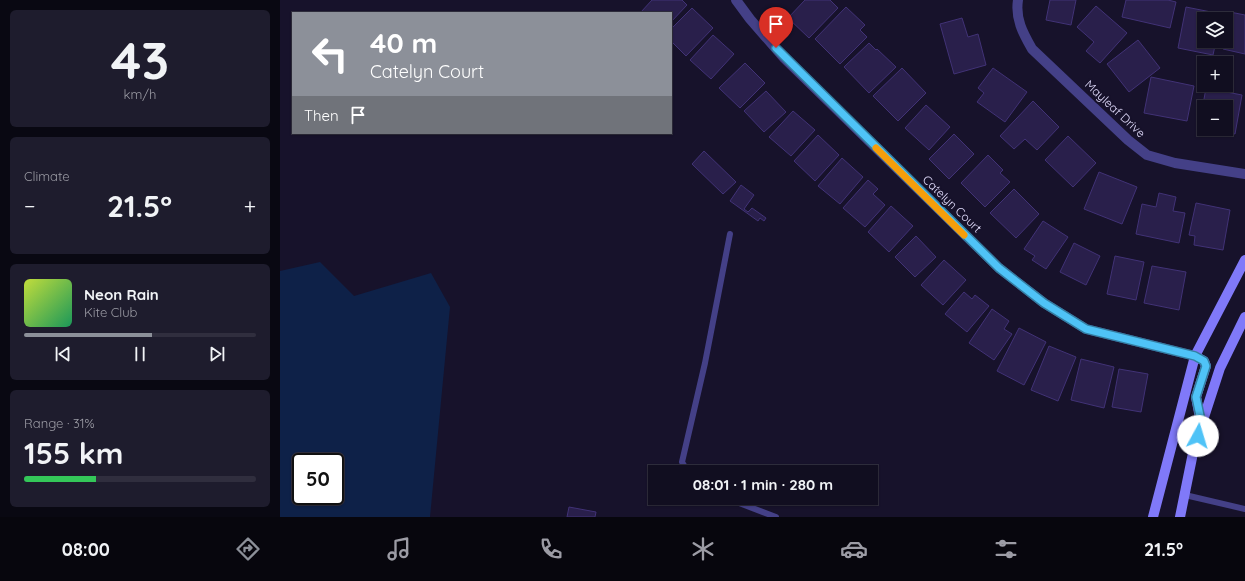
<!DOCTYPE html>
<meta charset="utf-8">
<style>
:root{--surface:#110e20;--page:#1e1c2d;--text:#f1f3f6;--muted:#9c9ca5;--line:#302e3e;--accent:#8c9099}
body{margin:0;font-family:Quicksand,sans-serif;background:var(--page);color:var(--text);height:100vh;display:flex;flex-direction:column;font-size:15px;white-space:nowrap}
*{box-sizing:border-box;margin:0}
p{font-size:13px;color:var(--muted)}
.icon{flex:none;width:22px;height:22px;fill:none;stroke:currentColor;stroke-width:2;stroke-linecap:round;stroke-linejoin:round}
.map{position:relative;flex:1;overflow:hidden}
.details{display:flex;flex-direction:column;gap:10px;padding:10px;background:#090812;width:280px}
.details>*{flex:none}
.guide{position:absolute;left:12px;top:12px;width:380px;height:122px;border-radius:0px;box-shadow:0 1px 3px #0004,0 0 0 1px var(--line);background:#8c9099;color:#fff;overflow:hidden}
.tools{position:absolute;left:917px;top:12px;display:grid;gap:8px}
.tools a{display:grid;place-items:center;width:36px;height:36px;border-radius:0px;background:var(--surface);box-shadow:0 1px 3px #0004,0 0 0 1px var(--line);font-size:20px}
.speed{position:absolute;left:12px;top:453px;display:flex;gap:8px;font-size:20px;font-weight:700;text-align:center}
.speed>*{display:grid;place-content:center;width:52px;height:52px;border-radius:50%;background:var(--surface);box-shadow:0 1px 3px #0004,0 0 0 1px var(--line);line-height:1}
.speed .limit{border:2px solid #111;border-radius:6px;background:#fff;color:#111}
.pin{position:absolute;display:grid;place-items:center;width:34px;height:34px;color:#fff;margin:-41px -17px;border-radius:50% 50% 50% 0;rotate:-45deg;box-shadow:0 0 4px #0007}
.pin .icon{rotate:45deg}
.me{position:absolute;width:44px;margin:-22px;rotate:6deg;stroke-linejoin:round;filter:drop-shadow(0 0 3px #0008)}
.turn{display:flex;align-items:center;gap:14px;height:84px;padding:0 12px;font-size:18px}
.turn .icon{width:52px;height:52px;stroke-width:2.5}
.turn b{display:block;font-size:28px;line-height:34px}
.then{display:flex;align-items:center;height:38px;padding:0 12px;background:#0003;gap:8px;font-size:15px}
.big{font-size:30px;font-weight:700;line-height:1.1}
.details .tile{flex:1;display:flex;flex-direction:column;justify-content:center;gap:6px;min-width:0;padding:0 14px;border-radius:6px;background:var(--page)}
.details .dial{align-items:center;gap:0}
.dial b{font-size:52px;line-height:1}
.song{display:flex;align-items:center;gap:12px}
.cover{width:48px;height:48px;border-radius:6px;background:linear-gradient(135deg,hsl(70 70% 55%),hsl(150 70% 35%))}
.played{height:4px;border-radius:2px;background:linear-gradient(90deg,var(--accent) 55%,var(--line) 55%)}
.keys{display:flex;justify-content:space-around;direction:ltr}
.heat{display:flex;justify-content:space-between;align-items:center;font-size:22px;direction:ltr}
.charge{height:6px;border-radius:3px;background:linear-gradient(90deg,#34c759 31%,var(--line) 0)}
.trip{position:absolute;left:368px;top:465px;width:230px;height:40px;border-radius:0px;background:var(--surface);box-shadow:0 1px 3px #0004,0 0 0 1px var(--line);font-weight:700;line-height:40px;text-align:center}
.tab-bar{display:flex;height:64px;justify-content:space-around;align-items:center;background:#07060d;color:var(--muted)}
.tab-bar .icon{width:28px;height:28px}
.tab-bar .active{color:var(--accent)}
.tab-bar b{font-size:18px;color:var(--text)}
main{display:flex;flex:1;min-height:0}
.map>svg:first-child{display:block}
.water{fill:#0e2148;fill-rule:evenodd}
.building{fill:#291f4b;stroke:#413276}
.lines{fill:none;stroke-linecap:round;stroke-linejoin:round}
.service{stroke:#444087;stroke-width:6}
.minor{stroke:#444087;stroke-width:10}
.secondary{stroke:#8079f9;stroke-width:10}
.route-casing{stroke:#337fa1;stroke-width:10}
.route{stroke:#4fc3f7;stroke-width:7}
.slow{stroke:#f59e0b;stroke-width:7}
.labels{text-anchor:middle;stroke-width:4;stroke-linejoin:round;paint-order:stroke}
.street-label{font-size:12px;fill:#e2ddfd;stroke:#17122b}
</style>
<main>
<section class="details">
<div class="tile dial"><b>43</b><p>km/h</p></div>
<div class="tile"><p>Climate</p>
<div class="heat"><a>−</a><b class="big">21.5°</b><a>+</a></div>
</div>
<div class="tile">
<div class="song"><i class="cover"></i><div><b>Neon Rain</b><p>Kite Club</p></div></div>
<div class="played"></div>
<div class="keys"><svg class="icon" aria-label="previous" viewBox="0 0 24 24"><path d="M18 5L8 12l10 7zM5 5v14"/></svg><svg class="icon" aria-label="pause" viewBox="0 0 24 24"><path d="M8 5v14M16 5v14"/></svg><svg class="icon" aria-label="next" viewBox="0 0 24 24"><path d="M6 5l10 7-10 7zM19 5v14"/></svg></div>
</div>
<div class="tile"><p>Range · 31%</p><b class="big">155 km</b><div class="charge"></div></div>
</section>
<div class="map">
<svg width="965" height="517" viewBox="0 0 965 517">
<rect width="100%" height="100%" fill="#17122b"/>
<!-- water -->
<path class="water" d="M40 262 74 296 151 273 170 307 150 517H0V271ZM21 462H55V496H21Z"/>
<!-- building -->
<g class="building">
<path d="M372 0H402L407 5 391 22V13L361 12Z"/>
<path d="M525 0H550L558 8 529 38 508 18Z"/>
<path d="M770 0H796L791 25 766 20Z"/>
<path d="M846 0H888L896 2 890 28 842 17Z"/>
<path d="M816 6 847 33 820 63 806 51 814 42 797 27Z"/>
<path d="M566 7 585 25 580 30 587 37 560 64 535 39Z"/>
<path d="M906 7 941 14 940 19H924V41H936L933 55 898 48Z"/>
<path d="M412 8 433 28 406 56 391 41V29Z"/>
<path d="M950 12 965 15V54L943 49 944 41H946Z"/>
<path d="M682 18 688 37 698 34 706 65 674 74 660 24Z"/>
<path d="M433 35 454 54 431 79 410 60Z"/>
<path d="M858 40 880 68 849 92 827 64Z"/>
<path d="M589 43 596 50 597 49 616 67 589 93 564 67Z"/>
<path d="M465 63 485 83 460 108 439 88Z"/>
<path d="M622 68 646 93 618 121 593 96Z"/>
<path d="M713 68 747 92 725 122 697 102 704 93 698 88Z"/>
<path d="M871 77 914 86 907 121 864 113Z"/>
<path d="M926 88 962 95 955 134 931 129H946V107H924V128L919 127Z"/>
<path d="M486 91 506 112 484 132 464 111Z"/>
<path d="M753 101 779 127 757 150 745 139 734 149 720 136Z"/>
<path d="M646 105 670 127 649 150 625 128Z"/>
<path d="M513 111 535 130 511 156 489 137Z"/>
<path d="M674 134 694 154 669 179 649 159Z"/>
<path d="M538 135 559 155 535 181 514 161Z"/>
<path d="M788 136 816 163 793 187 765 160Z"/>
<path d="M424 151 456 182 443 194 412 164Z"/>
<path d="M708 155 723 170 720 173 730 182 705 207 681 183Z"/>
<path d="M562 158 583 177 560 204 538 186Z"/>
<path d="M819 172 857 187 842 224 804 209Z"/>
<path d="M588 180 598 189 593 194 605 205 585 227 563 208Z"/>
<path d="M461 185 474 195 464 209 468 212 472 208 486 218 484 221 480 218 478 221 450 201Z"/>
<path d="M734 189 759 214 736 238 710 213Z"/>
<path d="M879 193 896 197 893 211 905 213 899 243 856 234 862 204 876 207Z"/>
<path d="M916 203 950 210 943 250 914 245 915 236 909 235Z"/>
<path d="M611 206 633 226 609 252 588 232Z"/>
<path d="M763 221 788 237 766 269 752 260 755 256 744 249Z"/>
<path d="M636 236 656 257 635 277 615 257Z"/>
<path d="M794 243 820 256 806 285 780 272Z"/>
<path d="M835 256 864 262 856 300 827 294Z"/>
<path d="M664 260 686 280 663 305 641 285Z"/>
<path d="M872 266 906 272 899 310 864 303Z"/>
<path d="M684 292 692 299 695 295 709 306 687 332 665 314Z"/>
<path d="M712 309 729 321 724 329 732 334 714 360 689 343Z"/>
<path d="M739 328 766 342 744 385 717 371Z"/>
<path d="M769 346 796 357 778 401 751 390Z"/>
<path d="M801 359 834 367 824 408 791 400Z"/>
<path d="M839 369 868 374 861 412 832 407Z"/>
<path d="M289 507 316 512 315 517H287Z"/>
</g>
<g class="lines">
<!-- service -->
<g class="service">
<path d="M408 472 402 462 425 363 450 234"/>
<path d="M905 495 965 509"/>
<path d="M446 498 496 517"/>
</g>
<!-- minor -->
<g class="minor">
<path d="M456 0 470 19 504 58 719 268 764 303 806 329 915 356"/>
<path d="M738 0C735 19 743 33 752 49L848 140 867 155 895 163 965 174"/>
</g>
<!-- secondary -->
<g class="secondary">
<path d="M915 356 924 361 926 366 916 397 921 423"/>
<path d="M873 517 915 356 965 260"/>
<path d="M900 517 914 448 940 368 965 317"/>
</g>
</g>
<g class="lines">
<!-- route casing -->
<g class="route-casing">
<path id="route" d="M496 48 719 268 764 303 806 329 915 356 924 361 926 366 916 397 922 425 918 436"/>
</g>
<!-- route -->
<use href="#route" class="route"/>
<!-- slow -->
<path class="slow" d="M596 148 684 235"/>
</g>
<g class="labels">
<!-- street labels -->
<g class="street-label">
<text transform="translate(835 109) rotate(43)" y="4">Mayleaf Drive</text>
<text transform="translate(672 204) rotate(44)" y="4">Catelyn Court</text>
</g>
</g>
</svg>
<div class="tools">
<a><svg class="icon" aria-label="layers" viewBox="0 0 24 24"><path d="M12 4l9 5-9 5-9-5zM3 14l9 5 9-5"/></svg></a>
<a>+</a>
<a>−</a>
</div>
<div class="speed"><div class="limit">50</div></div>
<div class="pin" style="left:496px;top:48px;background:#d93025"><svg class="icon" aria-label="arrive" viewBox="0 0 24 24"><path d="M6 21V4h12l-3 4 3 4H6"/></svg></div>
<svg class="me" style="left:918px;top:436px" viewBox="-20 -20 40 40"><circle r="19" fill="#fff"/><path d="M0-13L10 11 0 6-10 11z" fill="#4fc3f7"/></svg>
<div class="trip">08:01 · 1 min · 280 m</div>
<div class="guide">
<div class="turn"><svg class="icon" aria-label="left" viewBox="0 0 24 24"><path d="M17 20v-9H6M10 6l-5 5 5 5"/></svg><div><b>40 m</b>Catelyn Court</div></div>
<div class="then">Then<svg class="icon" aria-label="arrive" viewBox="0 0 24 24"><path d="M6 21V4h12l-3 4 3 4H6"/></svg></div>
</div>
</div>
</main>
<nav class="tab-bar">
<b>08:00</b>
<svg class="icon active" aria-label="directions" viewBox="0 0 24 24"><path d="M12 3l9 9-9 9-9-9zM9 14v-3h6M13 9l2 2-2 2"/></svg>
<svg class="icon" aria-label="music" viewBox="0 0 24 24"><path d="M9 18V5l10-2v13"/><circle cx="6" cy="18" r="3"/><circle cx="16" cy="16" r="3"/></svg>
<svg class="icon" aria-label="phone" viewBox="0 0 24 24"><path d="M5 4h4l2 5-3 2q2 4 5 5l2-3 5 2v4C11 20 4 13 5 4z"/></svg>
<svg class="icon" aria-label="climate" viewBox="0 0 24 24"><path d="M12 3v18M4 7l16 10M4 17L20 7"/></svg>
<svg class="icon" aria-label="car" viewBox="0 0 24 24"><path d="M5 17H2v-5l4-1 3-4h7l3 4 3 1v5h-3M9 17h6M6 11h13"/><circle cx="7" cy="17" r="2"/><circle cx="17" cy="17" r="2"/></svg>
<svg class="icon" aria-label="filters" viewBox="0 0 24 24"><path d="M4 7h16M4 17h16"/><circle cx="9" cy="7" r="2"/><circle cx="15" cy="17" r="2"/></svg>
<b>21.5°</b>
</nav>
